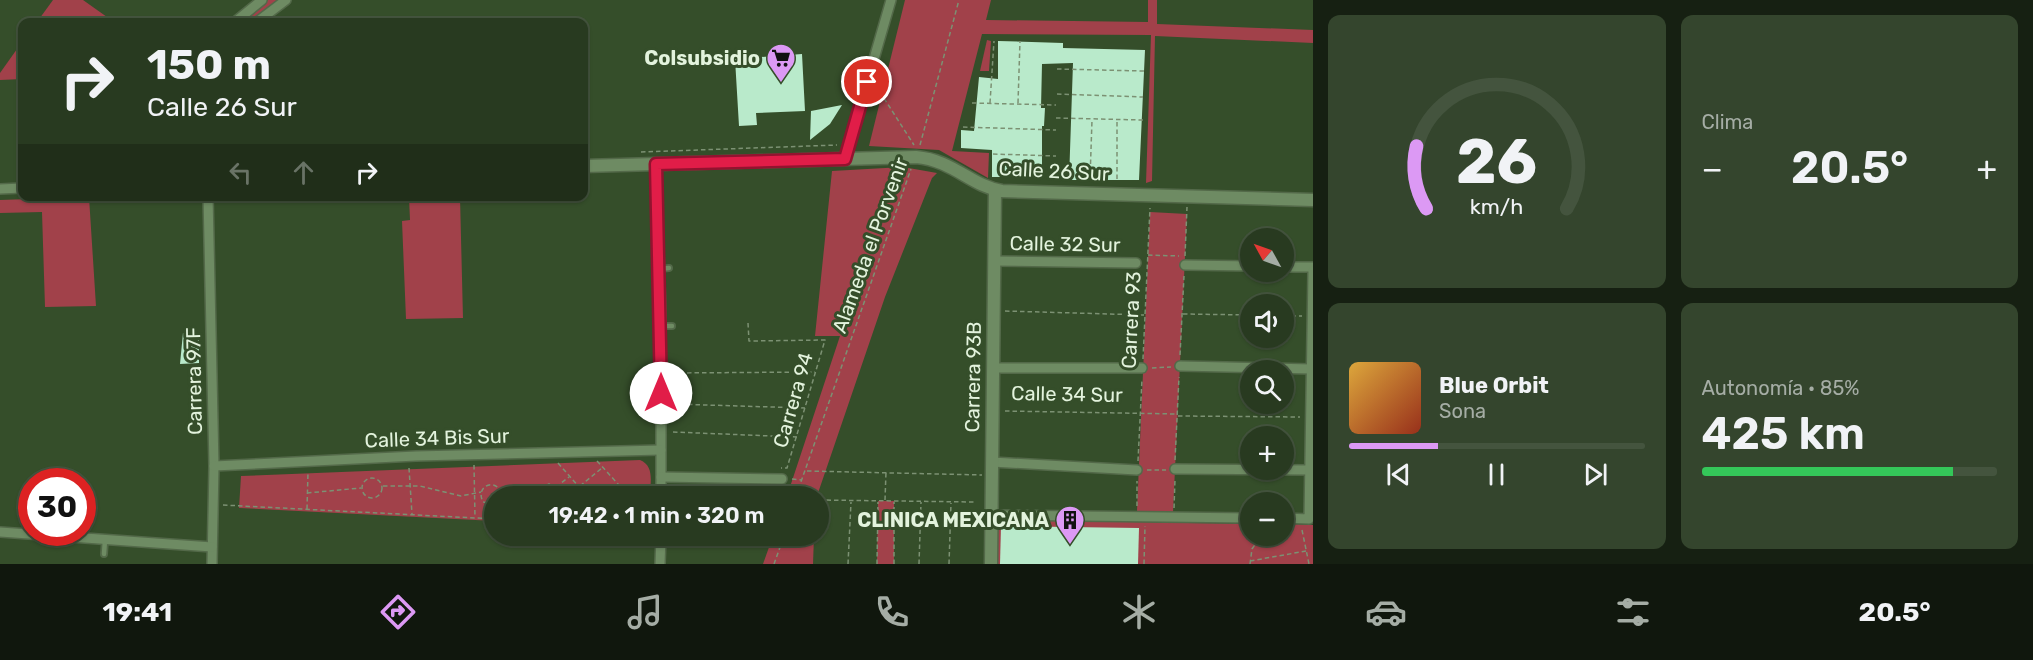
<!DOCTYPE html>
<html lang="es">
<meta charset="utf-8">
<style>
:root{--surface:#283a20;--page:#34452d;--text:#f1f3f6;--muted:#a5ada5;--line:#44543e;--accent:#dc99f4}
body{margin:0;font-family:Rubik,sans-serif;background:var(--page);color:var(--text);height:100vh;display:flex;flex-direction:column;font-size:22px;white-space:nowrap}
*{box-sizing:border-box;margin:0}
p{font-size:20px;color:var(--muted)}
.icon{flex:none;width:33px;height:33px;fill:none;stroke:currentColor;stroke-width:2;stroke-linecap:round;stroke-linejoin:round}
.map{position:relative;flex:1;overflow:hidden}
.side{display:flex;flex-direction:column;gap:15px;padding:15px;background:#162012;width:720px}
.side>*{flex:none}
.banner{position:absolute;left:18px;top:18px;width:570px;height:183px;border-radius:12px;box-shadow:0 2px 4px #0004,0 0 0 2px var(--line);background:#283a20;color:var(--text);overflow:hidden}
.needle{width:39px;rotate:310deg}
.controls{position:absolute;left:1240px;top:228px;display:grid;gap:12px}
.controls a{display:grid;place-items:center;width:54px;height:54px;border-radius:50%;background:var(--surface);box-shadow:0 2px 4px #0004,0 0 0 2px var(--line);font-size:30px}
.speed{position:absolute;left:18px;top:468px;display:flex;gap:12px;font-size:30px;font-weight:700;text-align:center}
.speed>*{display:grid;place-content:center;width:78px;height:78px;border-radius:50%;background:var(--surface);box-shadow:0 2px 4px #0004,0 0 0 2px var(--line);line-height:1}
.speed .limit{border:9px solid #d22;background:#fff;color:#111}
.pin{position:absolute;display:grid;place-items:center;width:51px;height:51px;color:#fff;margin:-26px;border:3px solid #fff;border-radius:50%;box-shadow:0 2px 6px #0007}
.me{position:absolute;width:66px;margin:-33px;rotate:0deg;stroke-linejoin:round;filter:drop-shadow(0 0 4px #0008)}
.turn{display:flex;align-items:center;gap:21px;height:126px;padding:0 30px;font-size:27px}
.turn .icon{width:78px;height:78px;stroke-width:2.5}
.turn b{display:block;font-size:42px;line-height:51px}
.lanes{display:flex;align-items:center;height:57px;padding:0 30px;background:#0003;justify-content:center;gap:30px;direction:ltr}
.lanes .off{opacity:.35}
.big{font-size:45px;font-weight:600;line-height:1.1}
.side .widget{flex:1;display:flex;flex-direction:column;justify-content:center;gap:9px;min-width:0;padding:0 21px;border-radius:12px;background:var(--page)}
.side .dial{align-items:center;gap:0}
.dial svg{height:156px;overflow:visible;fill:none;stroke:var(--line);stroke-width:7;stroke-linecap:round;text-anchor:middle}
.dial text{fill:var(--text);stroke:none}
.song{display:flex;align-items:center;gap:18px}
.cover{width:72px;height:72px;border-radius:9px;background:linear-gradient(135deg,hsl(40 70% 55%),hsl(10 70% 35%))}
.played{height:6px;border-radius:3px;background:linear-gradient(90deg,var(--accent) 30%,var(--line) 30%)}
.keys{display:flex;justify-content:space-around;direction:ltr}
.heat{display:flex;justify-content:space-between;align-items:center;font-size:33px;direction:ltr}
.charge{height:9px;border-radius:4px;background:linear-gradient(90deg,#34c759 85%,var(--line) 0)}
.side .tiles{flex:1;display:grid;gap:15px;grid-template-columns:repeat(2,1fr)}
.trip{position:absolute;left:484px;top:486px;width:345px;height:60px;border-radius:30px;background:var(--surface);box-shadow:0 2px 4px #0004,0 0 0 2px var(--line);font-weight:600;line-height:60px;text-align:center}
.tab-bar{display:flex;height:96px;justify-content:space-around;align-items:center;background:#10170d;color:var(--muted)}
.tab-bar .icon{width:42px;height:42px}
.tab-bar .selected{color:var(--accent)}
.tab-bar b{font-size:27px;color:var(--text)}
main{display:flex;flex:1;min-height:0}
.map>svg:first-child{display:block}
.green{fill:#a1414a}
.building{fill:#b9eacb}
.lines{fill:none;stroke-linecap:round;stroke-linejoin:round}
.service-casing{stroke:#536949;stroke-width:8}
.minor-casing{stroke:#536949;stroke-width:12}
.tertiary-casing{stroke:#536949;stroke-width:15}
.path{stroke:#7c9173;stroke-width:1.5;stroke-dasharray:4.5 3;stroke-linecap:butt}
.service{stroke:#6e8b63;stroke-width:4.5}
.minor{stroke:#6e8b63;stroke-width:9}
.tertiary{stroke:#6e8b63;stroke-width:12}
.route-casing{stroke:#92132f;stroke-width:15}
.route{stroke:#e11d48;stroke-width:10}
.labels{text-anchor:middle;stroke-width:6;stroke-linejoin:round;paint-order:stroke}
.poi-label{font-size:20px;font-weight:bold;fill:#e3f3dd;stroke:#354e2a;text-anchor:end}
.street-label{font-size:20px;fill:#e3f3dd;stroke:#354e2a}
</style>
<main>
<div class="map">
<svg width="1313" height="564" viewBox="0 0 1313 564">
<rect width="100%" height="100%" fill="#354e2a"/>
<!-- green -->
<g class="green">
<path d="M53 0H83L114 22H37Z"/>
<path d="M268 0H279L250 22H241Z"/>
<path d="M905 0H991L986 20 1148 22V0H1157V24L1313 30V43L1155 36 1152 181 1146 183 1151 35 982 34 952 151 989 153 988 178 939 150 869 146Z"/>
<path d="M987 40 991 41 989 71H980Z"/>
<path d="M22 42V79L0 80V73Z"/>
<path d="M903 167 937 173 932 178 885 297 817 496H787L840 336H815L832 171Z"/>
<path d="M89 197 96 306 45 307 42 212 0 213V200Z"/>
<path d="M409 197H460L463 318 406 319 402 221 410 220Z"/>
<path d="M1150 212 1187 214 1173 512 1137 511Z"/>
<path d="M640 460C655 466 650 483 650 496H495V521L239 508 241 476Z"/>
<path d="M878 501H894V564H877Z"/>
<path d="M998 520 1251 524V536H1284V524L1313 525V564H998Z"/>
<path d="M773 536H814L813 564H763Z"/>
</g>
<!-- building -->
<g class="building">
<path d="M998 41 1063 43V48L1145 50 1139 180H1069L1073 63 1042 64 1041 108H1045L1044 126H1042V177H992V150L961 148V130L974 131 979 77 998 79Z"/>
<path d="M802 54 805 111 756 113 757 125 739 126 735 59Z"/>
<path d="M842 105 830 124 810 140 811 111Z"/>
<path d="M183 333H199V363L180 364Z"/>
<path d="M1001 526 1139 528 1138 564H1000Z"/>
</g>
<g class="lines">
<!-- service casing -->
<g class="service-casing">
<g id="service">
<path d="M659 269 669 268"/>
<path d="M661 326H672"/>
<path d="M104 554 105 540"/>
</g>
</g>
<!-- minor casing -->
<g class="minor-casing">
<g id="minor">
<path d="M235 22 262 0"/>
<path d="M257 22 286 0"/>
<path d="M845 159 891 0"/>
<path d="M656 164 661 316V496"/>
<path d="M0 189 22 188"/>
<path d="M208 196 214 466 212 564"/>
<path d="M994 261 1136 263"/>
<path d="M1185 265 1251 266"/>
<path d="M1284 267H1313"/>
<path d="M1180 366 1311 369"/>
<path d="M993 368H1142"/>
<path d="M992 462 1137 470"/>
<path d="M214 466 416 456 661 450"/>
<path d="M1175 469 1310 470"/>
<path d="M661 477 782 479"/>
<path d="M991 515 1251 518"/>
<path d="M1284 518 1309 519 1313 271"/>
<path d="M0 532 212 547"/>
<path d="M660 564 661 536"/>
</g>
</g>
<!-- tertiary casing -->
<g class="tertiary-casing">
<g id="tertiary">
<path d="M584 166 916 157C953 160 971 186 1002 191L1313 200"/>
<path d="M991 564 995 190"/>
</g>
</g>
<!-- path -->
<g class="path">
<path d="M1057 69 1144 71"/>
<path d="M880 92 914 145"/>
<path d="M1057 94 1143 97"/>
<path d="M972 103 1056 105"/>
<path d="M990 103 994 41"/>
<path d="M1018 103 1020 41"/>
<path d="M1056 118 1143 120"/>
<path d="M963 127 1056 130"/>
<path d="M920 145 959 0"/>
<path d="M641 152 837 145"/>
<path d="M993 154 1056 156"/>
<path d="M1090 179 1092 120"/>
<path d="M1117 179V120"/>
<path d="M1148 255 1179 256"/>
<path d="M1185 256 1187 207"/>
<path d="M1005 311 1144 315"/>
<path d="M1183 314 1251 315"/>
<path d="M1284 316H1302"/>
<path d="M748 323 749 341 825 340 787 468H781"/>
<path d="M1180 355 1184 276"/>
<path d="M1143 359 1150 208"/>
<path d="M1152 368 1171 367"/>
<path d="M672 373 815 372"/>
<path d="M673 404 805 408"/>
<path d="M1005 411 1177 414"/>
<path d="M1178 416 1300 417"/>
<path d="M673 432 797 437"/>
<path d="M1175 460 1179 377"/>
<path d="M597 461 629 496"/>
<path d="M1138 461 1142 379"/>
<path d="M558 463 587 496"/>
<path d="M474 465 475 517"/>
<path d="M409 468 412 514"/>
<path d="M1147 470H1166"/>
<path d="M807 471 982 475"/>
<circle cx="372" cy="488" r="10"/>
<path d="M792 479 802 480"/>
<path d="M383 486H420L461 496 481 492"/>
<path d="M580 486 602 468"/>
<path d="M556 487 569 477"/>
<path d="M307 493 361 488"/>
<path d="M516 496 524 493 536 494"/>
<path d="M537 496 540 488 549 484 556 487 559 496"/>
<path d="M644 496 650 491"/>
<path d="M796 496 911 169"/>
<path d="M819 500 975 502"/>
<path d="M885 500 886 472"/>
<path d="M495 504 483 502C474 484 500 477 501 496"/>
<path d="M223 505 495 519"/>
<path d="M1137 506V481"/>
<path d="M1174 508 1175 479"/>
<path d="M307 509 308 472"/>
<path d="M1302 530 1309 564"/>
<path d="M1250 561 1306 551"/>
<path d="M774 564 784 536"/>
<path d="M848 564 851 502"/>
<path d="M877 564 878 502"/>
<path d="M894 564V502"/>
<path d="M919 564 921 502"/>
<path d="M949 564 951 503"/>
<path d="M1144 564 1145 526"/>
<path d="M1250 564 1252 549 1261 536"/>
</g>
<!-- service -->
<use href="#service" class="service"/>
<!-- minor -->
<use href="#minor" class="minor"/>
<!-- tertiary -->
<use href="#tertiary" class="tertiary"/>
</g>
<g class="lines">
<!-- route casing -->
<g class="route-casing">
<path id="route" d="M661 393 656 164 845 159 867 82"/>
</g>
<!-- route -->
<use href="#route" class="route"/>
</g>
<!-- icons -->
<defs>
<g id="supermarket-pin" transform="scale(1.5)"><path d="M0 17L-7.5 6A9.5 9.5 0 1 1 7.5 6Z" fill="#dc99f4" stroke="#354e2a"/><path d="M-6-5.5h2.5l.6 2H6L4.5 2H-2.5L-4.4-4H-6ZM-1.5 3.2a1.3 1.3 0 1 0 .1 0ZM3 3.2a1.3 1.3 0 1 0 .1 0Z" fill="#111"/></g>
<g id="building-pin" transform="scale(1.5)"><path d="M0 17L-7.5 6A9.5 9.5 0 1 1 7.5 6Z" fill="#dc99f4" stroke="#354e2a"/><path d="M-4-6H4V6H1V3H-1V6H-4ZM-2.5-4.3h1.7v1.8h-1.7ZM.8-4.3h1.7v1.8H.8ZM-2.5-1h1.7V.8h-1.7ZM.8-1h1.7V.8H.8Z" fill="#111"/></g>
</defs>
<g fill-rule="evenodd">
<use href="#supermarket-pin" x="781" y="58"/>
<use href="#building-pin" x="1070" y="520"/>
</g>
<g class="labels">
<!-- poi labels -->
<g class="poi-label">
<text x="760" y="65">Colsubsidio</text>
<text x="1049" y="527">CLINICA MEXICANA</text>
</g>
<!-- street labels -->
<g class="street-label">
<text transform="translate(1054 171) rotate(3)" y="7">Calle 26 Sur</text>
<text transform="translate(1065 244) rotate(1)" y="7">Calle 32 Sur</text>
<text transform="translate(870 245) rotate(-70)" y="7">Alameda el Porvenir</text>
<text transform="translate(1131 320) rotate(-87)" y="7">Carrera 93</text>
<text transform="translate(973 377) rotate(-89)" y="7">Carrera 93B</text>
<text transform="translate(194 381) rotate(-91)" y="7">Carrera 97F</text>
<text transform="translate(1067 394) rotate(1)" y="7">Calle 34 Sur</text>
<text transform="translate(793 400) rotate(-74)" y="7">Carrera 94</text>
<text transform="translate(437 438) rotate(-2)" y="7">Calle 34 Bis Sur</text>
</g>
</g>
</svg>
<div class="controls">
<a><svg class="needle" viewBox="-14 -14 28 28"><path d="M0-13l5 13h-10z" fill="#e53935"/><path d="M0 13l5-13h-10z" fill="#a5ada5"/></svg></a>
<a><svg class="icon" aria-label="sound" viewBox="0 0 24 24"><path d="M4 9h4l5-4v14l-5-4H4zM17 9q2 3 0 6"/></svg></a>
<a><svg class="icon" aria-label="search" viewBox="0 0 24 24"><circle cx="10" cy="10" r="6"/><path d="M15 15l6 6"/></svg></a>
<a>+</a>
<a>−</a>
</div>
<div class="speed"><div class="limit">30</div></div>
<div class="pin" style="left:867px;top:82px;background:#d93025"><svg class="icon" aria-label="arrive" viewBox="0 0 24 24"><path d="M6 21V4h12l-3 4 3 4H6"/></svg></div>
<svg class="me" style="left:661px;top:393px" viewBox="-20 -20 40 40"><circle r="19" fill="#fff"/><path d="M0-13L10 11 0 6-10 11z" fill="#e11d48"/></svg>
<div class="trip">19:42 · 1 min · 320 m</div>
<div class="banner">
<div class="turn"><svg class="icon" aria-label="right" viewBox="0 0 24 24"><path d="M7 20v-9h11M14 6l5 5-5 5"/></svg><div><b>150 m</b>Calle 26 Sur</div></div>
<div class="lanes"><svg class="icon off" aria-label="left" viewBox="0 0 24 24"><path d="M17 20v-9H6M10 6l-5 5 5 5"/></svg><svg class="icon off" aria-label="ahead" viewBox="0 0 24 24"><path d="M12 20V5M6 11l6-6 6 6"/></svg><svg class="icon" aria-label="right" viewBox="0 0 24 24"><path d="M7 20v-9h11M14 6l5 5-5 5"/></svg></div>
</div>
</div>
<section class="side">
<div class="tiles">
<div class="widget dial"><svg viewBox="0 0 100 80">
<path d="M14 69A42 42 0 1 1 86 69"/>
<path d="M14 69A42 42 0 0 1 9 37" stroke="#dc99f4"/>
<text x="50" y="56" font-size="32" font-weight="700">26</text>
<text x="50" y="72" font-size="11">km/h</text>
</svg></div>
<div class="widget"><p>Clima</p>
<div class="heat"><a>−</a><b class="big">20.5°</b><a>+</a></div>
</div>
<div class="widget">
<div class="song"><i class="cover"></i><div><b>Blue Orbit</b><p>Sona</p></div></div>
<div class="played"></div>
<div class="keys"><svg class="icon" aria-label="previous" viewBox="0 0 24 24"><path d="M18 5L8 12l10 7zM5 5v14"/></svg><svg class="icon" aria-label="pause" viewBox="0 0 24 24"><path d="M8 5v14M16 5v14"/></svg><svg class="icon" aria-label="next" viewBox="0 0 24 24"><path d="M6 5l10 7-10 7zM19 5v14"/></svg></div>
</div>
<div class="widget"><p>Autonomía · 85%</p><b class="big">425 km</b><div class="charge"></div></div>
</div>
</section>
</main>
<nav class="tab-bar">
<b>19:41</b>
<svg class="icon selected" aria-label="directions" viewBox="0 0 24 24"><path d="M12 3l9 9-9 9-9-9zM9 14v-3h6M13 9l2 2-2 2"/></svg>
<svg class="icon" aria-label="music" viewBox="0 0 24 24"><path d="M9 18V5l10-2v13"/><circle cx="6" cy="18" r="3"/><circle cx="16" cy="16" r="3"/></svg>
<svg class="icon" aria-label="phone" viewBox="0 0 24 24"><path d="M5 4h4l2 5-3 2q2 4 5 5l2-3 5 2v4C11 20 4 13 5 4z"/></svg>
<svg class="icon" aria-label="climate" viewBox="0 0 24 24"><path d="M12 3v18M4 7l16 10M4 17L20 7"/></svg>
<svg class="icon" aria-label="car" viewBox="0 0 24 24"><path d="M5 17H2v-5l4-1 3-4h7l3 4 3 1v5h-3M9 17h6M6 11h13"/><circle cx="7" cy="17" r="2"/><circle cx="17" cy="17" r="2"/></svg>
<svg class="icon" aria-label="filters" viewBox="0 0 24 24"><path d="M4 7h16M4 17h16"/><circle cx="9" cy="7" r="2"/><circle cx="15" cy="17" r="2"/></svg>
<b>20.5°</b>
</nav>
